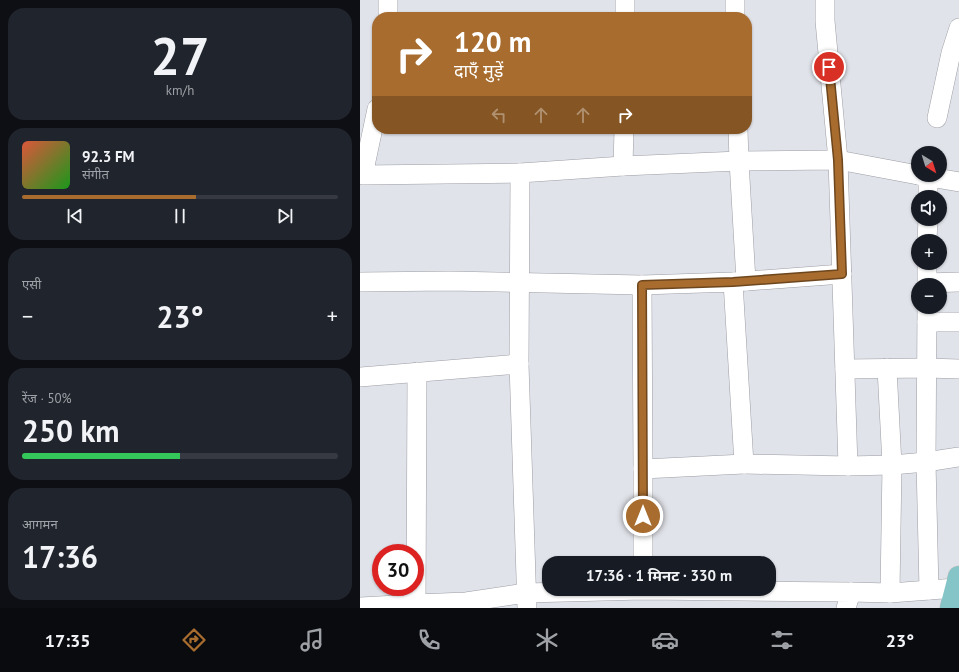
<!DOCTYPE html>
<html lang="hi">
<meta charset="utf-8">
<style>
:root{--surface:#171b24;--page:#20242c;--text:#f1f3f6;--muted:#9ea1a6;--line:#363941;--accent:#a76c2e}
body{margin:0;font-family:"PT Sans","Noto Sans Devanagari",sans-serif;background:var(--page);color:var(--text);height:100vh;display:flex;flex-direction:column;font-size:15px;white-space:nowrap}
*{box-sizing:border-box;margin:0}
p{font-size:13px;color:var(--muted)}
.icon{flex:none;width:22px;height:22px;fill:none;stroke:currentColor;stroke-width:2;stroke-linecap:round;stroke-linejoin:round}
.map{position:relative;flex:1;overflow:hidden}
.details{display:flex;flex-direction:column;gap:8px;padding:8px;background:#0d0f14;width:360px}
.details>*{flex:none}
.guide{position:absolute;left:12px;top:12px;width:380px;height:122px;border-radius:16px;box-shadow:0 1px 3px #0004;background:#a76c2e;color:#fff;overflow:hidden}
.needle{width:26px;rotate:142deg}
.tools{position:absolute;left:551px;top:146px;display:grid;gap:8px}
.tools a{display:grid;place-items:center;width:36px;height:36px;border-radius:50%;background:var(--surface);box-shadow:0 1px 3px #0004;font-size:20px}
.speed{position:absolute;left:12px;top:544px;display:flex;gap:8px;font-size:20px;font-weight:700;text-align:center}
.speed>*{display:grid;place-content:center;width:52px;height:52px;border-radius:50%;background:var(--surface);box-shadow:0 1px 3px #0004;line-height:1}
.speed .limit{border:6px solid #d22;background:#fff;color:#111}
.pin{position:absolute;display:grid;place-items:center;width:34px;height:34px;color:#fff;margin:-17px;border:2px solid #fff;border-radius:50%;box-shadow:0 1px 4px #0007}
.me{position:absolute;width:44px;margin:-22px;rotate:0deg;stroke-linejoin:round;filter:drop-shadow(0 0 3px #0008)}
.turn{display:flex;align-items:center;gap:14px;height:84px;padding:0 16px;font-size:18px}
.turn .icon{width:52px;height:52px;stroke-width:2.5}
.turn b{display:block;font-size:28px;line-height:34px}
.lanes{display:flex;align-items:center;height:38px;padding:0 16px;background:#0003;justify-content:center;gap:20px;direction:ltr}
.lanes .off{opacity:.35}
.big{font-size:30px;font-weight:700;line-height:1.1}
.details .card{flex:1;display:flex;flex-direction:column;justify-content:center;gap:6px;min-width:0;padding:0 14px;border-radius:16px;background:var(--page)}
.details .dial{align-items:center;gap:0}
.dial b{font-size:52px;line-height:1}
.song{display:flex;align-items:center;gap:12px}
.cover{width:48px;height:48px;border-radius:6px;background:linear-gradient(135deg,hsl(10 70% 55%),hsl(120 70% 35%))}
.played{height:4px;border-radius:2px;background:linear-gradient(90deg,var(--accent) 55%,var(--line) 55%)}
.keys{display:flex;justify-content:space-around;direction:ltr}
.heat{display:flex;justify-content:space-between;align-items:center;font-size:22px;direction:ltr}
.charge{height:6px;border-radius:3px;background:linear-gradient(90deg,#34c759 50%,var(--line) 0)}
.trip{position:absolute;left:182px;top:556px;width:234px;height:40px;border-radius:16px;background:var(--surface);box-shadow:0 1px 3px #0004;font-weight:700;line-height:40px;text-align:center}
.tab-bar{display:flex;height:64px;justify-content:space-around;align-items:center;background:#090b0e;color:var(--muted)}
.tab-bar .icon{width:28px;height:28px}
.tab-bar .on{color:var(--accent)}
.tab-bar b{font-size:18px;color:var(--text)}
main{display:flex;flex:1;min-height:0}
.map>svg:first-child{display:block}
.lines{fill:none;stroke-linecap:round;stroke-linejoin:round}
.minor-casing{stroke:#9c9da4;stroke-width:20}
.major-casing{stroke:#c2c2c3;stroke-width:23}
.minor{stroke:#fff;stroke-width:19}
.major{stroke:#85c4c7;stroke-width:22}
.route-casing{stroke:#6d461e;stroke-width:10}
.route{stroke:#a76c2e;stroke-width:7}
</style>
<main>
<section class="details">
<div class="card dial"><b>27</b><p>km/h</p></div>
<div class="card">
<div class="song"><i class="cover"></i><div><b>92.3 FM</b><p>संगीत</p></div></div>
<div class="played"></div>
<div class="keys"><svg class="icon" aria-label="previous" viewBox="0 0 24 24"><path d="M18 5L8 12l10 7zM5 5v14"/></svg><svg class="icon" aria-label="pause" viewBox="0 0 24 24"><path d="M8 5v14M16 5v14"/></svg><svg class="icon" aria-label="next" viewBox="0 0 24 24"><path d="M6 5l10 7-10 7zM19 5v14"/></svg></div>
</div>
<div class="card"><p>एसी</p>
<div class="heat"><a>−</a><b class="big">23°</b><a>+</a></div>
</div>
<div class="card"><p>रेंज · 50%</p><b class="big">250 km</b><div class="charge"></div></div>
<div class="card"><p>आगमन</p><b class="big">17:36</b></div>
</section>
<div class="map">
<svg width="599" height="608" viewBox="0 0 599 608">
<rect width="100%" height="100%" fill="#e1e3ea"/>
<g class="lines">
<!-- minor casing -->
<g class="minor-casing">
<g id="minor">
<path d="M265 0V17"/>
<path d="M375 0V17"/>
<path d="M465 0V21L478 160 488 466"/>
<path d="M28 17V0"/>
<path d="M17 109 3 175 160 173"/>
<path d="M577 118 591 53 599 28"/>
<path d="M378 129 379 161 386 281"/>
<path d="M263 166 264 129"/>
<path d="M558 175 599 182"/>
<path d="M568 197V177"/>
<path d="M567 241 568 219"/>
<path d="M0 282 90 281 282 285 373 282 384 464 488 466 532 465 530 593"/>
<path d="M374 282 482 274"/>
<path d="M567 283 599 282"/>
<path d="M282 285 283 469V563"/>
<path d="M567 285V263"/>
<path d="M567 307 566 462 569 590"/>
<path d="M567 322H599"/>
<path d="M159 364 160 173 263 166 379 161 478 160 558 175"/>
<path d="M527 368 532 465 566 462 599 457"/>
<path d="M485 369 567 368 599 369"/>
<path d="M0 377 159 364 167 608"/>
<path d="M283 469 384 464"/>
<path d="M491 592 530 593 596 588"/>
<path d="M0 607 56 604 106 602 166 593 283 590 491 592 486 608"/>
<path d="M56 608 57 372"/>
</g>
</g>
<!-- major casing -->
<g class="major-casing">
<path id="major" d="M591 608 599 577"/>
</g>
<!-- minor -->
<use href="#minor" class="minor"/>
<!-- major -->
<use href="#major" class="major"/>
</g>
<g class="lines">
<!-- route casing -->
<g class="route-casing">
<path id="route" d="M283 516 282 285 373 282 482 274 478 160 469 67"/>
</g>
<!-- route -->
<use href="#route" class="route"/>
</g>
</svg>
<div class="tools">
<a><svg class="needle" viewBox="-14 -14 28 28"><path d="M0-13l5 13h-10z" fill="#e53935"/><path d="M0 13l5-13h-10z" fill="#9ea1a6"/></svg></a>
<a><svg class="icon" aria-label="sound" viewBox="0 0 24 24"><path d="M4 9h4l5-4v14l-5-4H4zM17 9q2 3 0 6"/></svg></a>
<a>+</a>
<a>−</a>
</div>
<div class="speed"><div class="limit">30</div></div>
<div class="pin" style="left:469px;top:67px;background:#d93025"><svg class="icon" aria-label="arrive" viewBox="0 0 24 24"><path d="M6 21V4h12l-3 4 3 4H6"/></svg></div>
<svg class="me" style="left:283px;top:516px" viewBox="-20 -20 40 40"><circle r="17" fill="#a76c2e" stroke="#fff" stroke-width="3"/><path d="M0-11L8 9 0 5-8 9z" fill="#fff"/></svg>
<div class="trip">17:36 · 1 मिनट · 330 m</div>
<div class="guide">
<div class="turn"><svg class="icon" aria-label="right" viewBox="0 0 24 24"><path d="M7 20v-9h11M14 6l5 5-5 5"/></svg><div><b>120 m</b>दाएँ मुड़ें</div></div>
<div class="lanes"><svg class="icon off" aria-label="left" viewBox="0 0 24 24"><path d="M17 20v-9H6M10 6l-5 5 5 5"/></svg><svg class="icon off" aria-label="ahead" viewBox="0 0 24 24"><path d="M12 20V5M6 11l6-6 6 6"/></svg><svg class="icon off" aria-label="ahead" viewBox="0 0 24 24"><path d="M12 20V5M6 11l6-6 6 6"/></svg><svg class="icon" aria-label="right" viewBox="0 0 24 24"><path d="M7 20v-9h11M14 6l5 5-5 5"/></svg></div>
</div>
</div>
</main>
<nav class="tab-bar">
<b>17:35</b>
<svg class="icon on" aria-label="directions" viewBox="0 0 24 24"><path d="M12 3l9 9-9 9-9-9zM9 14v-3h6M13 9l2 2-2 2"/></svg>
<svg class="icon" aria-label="music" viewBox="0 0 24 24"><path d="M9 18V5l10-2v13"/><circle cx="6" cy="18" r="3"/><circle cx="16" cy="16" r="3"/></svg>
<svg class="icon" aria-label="phone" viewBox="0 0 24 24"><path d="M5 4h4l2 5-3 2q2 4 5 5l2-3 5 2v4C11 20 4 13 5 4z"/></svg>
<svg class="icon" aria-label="climate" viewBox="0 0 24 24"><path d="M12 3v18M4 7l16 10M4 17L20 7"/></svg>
<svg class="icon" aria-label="car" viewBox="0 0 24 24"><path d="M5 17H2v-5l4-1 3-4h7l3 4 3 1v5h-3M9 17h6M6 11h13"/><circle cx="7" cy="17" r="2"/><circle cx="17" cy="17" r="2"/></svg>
<svg class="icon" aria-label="filters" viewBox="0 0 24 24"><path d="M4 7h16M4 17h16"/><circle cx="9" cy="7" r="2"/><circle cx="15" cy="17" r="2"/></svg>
<b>23°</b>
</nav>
